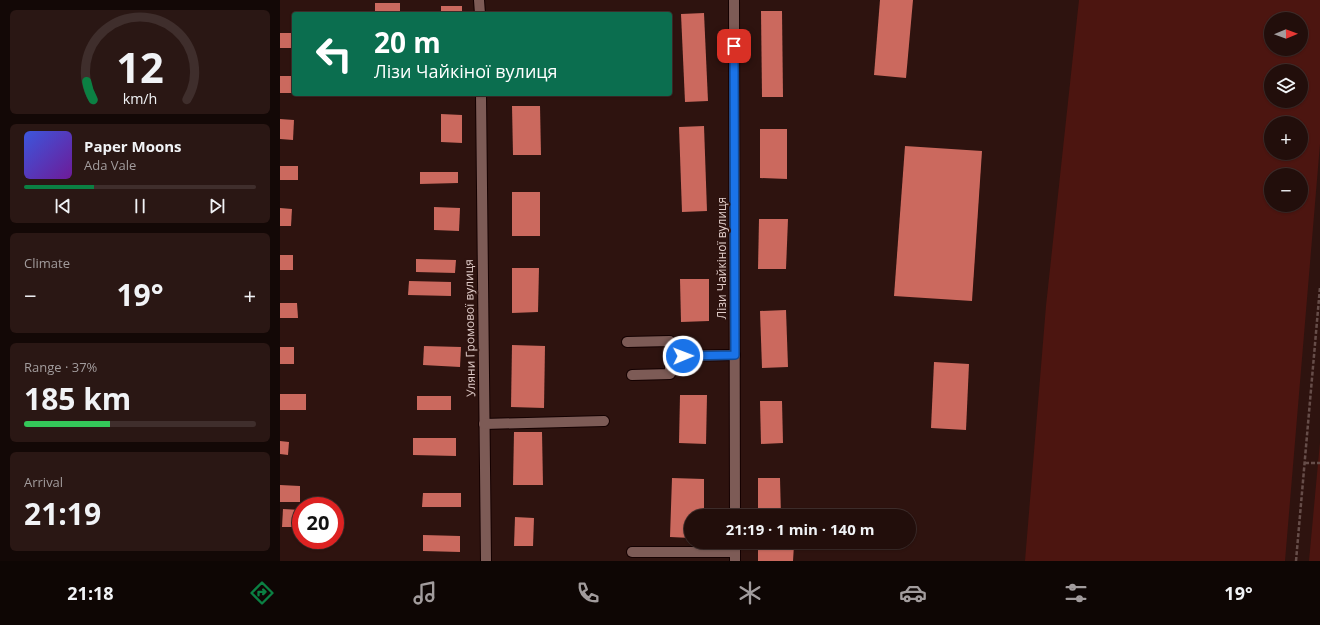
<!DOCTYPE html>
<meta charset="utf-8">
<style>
:root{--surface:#220e0b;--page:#2a1714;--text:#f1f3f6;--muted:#a29c9d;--line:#3f2e2c;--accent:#0b8043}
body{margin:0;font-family:"Open Sans",sans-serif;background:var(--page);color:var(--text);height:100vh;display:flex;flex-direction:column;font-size:15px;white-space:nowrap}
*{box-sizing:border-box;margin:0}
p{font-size:13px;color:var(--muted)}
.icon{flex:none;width:22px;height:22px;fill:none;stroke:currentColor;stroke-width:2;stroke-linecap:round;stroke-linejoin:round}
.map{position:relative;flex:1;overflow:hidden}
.details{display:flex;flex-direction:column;gap:10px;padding:10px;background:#130806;width:280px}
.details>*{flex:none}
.top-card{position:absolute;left:12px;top:12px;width:380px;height:84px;border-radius:4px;box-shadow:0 1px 3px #0004,0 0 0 1px var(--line);background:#0b6e4f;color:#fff;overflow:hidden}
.needle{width:26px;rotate:89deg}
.tools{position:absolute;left:984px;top:12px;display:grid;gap:8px}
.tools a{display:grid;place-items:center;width:44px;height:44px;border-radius:50%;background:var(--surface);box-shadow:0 1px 3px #0004,0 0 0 1px var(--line);font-size:20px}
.speed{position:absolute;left:12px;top:497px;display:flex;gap:8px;font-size:20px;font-weight:700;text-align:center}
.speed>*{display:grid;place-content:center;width:52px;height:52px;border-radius:50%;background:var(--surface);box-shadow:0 1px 3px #0004,0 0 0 1px var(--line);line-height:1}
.speed .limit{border:6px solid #d22;background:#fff;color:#111}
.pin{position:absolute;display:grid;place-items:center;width:34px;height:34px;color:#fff;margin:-17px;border-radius:8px;box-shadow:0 2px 6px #0006}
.me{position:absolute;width:44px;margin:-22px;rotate:89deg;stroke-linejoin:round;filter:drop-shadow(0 0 3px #0008)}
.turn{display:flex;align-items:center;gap:14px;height:84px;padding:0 16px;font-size:18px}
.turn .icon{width:52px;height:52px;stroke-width:2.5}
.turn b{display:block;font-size:28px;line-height:34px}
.big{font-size:30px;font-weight:700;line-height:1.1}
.details .widget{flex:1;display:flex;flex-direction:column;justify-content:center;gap:6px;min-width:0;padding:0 14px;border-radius:6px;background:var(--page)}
.details .dial{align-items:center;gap:0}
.dial svg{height:104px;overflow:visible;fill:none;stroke:var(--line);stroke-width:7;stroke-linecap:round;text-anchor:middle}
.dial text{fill:var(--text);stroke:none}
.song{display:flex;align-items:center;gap:12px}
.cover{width:48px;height:48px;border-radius:6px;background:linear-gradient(135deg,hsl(230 70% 55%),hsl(280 70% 35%))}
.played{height:4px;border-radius:2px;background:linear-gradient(90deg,var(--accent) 30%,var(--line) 30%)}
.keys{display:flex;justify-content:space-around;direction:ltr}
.heat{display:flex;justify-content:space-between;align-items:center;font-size:22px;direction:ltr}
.charge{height:6px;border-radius:3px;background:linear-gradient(90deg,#34c759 37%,var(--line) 0)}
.trip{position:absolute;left:404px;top:509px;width:232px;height:40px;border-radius:20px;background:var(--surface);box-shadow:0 1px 3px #0004,0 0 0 1px var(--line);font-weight:700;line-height:40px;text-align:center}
.menu{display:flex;height:64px;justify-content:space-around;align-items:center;background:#0e0604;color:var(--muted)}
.menu .icon{width:28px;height:28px}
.menu .current{color:var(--accent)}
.menu b{font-size:18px;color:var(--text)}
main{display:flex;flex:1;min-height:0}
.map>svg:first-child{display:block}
.green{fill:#4c1510;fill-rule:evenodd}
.building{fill:#cb695e}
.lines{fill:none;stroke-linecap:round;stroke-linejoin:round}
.minor-casing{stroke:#140101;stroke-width:12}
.path{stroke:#664d49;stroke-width:2.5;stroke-dasharray:4 2;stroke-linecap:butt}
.minor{stroke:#7d5b56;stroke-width:10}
.route-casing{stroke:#114b97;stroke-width:10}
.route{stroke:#1a73e8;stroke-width:7}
.labels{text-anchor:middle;stroke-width:4;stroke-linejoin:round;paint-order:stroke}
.street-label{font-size:12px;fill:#e1cdca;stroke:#2e130f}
</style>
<main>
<section class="details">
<div class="widget dial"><svg viewBox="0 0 100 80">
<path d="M14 69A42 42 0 1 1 86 69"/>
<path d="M14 69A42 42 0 0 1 9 55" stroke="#0b8043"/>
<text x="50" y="56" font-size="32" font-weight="700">12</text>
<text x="50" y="72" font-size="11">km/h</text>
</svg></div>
<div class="widget">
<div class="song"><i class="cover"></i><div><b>Paper Moons</b><p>Ada Vale</p></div></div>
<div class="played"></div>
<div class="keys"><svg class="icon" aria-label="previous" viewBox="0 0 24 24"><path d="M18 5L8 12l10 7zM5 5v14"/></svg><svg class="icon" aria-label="pause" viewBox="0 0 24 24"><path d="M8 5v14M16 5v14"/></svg><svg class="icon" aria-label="next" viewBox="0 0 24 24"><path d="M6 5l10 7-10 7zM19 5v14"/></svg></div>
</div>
<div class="widget"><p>Climate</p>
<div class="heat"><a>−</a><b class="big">19°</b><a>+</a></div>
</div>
<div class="widget"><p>Range · 37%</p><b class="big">185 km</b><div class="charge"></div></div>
<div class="widget"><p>Arrival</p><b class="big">21:19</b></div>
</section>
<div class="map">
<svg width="1040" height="561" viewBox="0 0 1040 561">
<rect width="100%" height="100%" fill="#2e130f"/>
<!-- green -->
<g class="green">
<path d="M799 0H1040V144L1005 561H745L766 306ZM991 19H1021V49H991ZM991 71H1021V101H991ZM991 123H1021V153H991ZM991 175H1021V205H991Z"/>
<path d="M1040 442V561H1029Z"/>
</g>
<!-- building -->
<g class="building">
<path d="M600 0H633L626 78 594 75Z"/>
<rect x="95" y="3" width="25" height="11"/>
<rect x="161" y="6" width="21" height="8"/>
<path d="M481 11H502L503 97H482Z"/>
<path d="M424 13 428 101 405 102 401 14Z"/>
<path d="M0 33H13L14 48H0Z"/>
<rect x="0" y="76" width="14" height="17"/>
<path d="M232 106H260L261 155H233Z"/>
<path d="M161 114 182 115V143L161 142Z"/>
<path d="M0 119 14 120 13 140 0 139Z"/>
<path d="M424 126 427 211 402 212 399 127Z"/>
<path d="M480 129H507V179L480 178Z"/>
<path d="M625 146 702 151 692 301 614 296Z"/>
<rect x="0" y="166" width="18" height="14"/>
<path d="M140 172H178V183L140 184Z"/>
<rect x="232" y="192" width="28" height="44"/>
<path d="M154 207 180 208 179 231 154 230Z"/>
<path d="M0 208 12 209 11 226H0Z"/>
<path d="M479 219H508L506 269H478Z"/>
<rect x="0" y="255" width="13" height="15"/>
<path d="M136 259 176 260 175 273 136 272Z"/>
<path d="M232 268H259L258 312 232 313Z"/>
<path d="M400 279H429V321L401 322Z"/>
<path d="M129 281 171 282V296L128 295Z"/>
<path d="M0 303H17L18 318H0Z"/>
<path d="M506 310 508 367 482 368 480 311Z"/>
<path d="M232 345 265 346 264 408 231 407Z"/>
<path d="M144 346 181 347 180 367 143 365Z"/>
<rect x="0" y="347" width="14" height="17"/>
<path d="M654 362 689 364 686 430 651 428Z"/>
<rect x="0" y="394" width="26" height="16"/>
<path d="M400 395H427L426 444 399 443Z"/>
<rect x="137" y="396" width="34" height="14"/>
<path d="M480 401H502L503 443 481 444Z"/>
<path d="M234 432H262L263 485H233Z"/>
<path d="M133 438H176V456L133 455Z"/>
<path d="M0 441 9 442 8 455 0 454Z"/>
<path d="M392 478 424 479V516H411V538L390 537Z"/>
<path d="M478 478H500L501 516H478Z"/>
<path d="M0 485 20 486V502H0Z"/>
<path d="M143 493H181V507H142Z"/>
<path d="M3 509 21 510V527H2Z"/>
<path d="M235 517 254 518 253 546H234Z"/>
<path d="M143 535 180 536V552L143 551Z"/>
<path d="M514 545 513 561H478V546Z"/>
</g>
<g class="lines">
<!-- minor casing -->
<g class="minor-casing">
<g id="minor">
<path d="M199 0 200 14"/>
<path d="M454 0 455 516"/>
<path d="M201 94 206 561"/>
<path d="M347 342 390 341V374L352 375"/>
<path d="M390 356 455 355"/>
<path d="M204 424 324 421"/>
<path d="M352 552H455"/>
<path d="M455 561V542"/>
</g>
</g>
<!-- path -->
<g class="path">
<path d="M1025 463H1040"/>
<path d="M1016 561 1040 287"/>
</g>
<!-- minor -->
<use href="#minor" class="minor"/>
</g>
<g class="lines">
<!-- route casing -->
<g class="route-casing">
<path id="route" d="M403 356 455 355 454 46"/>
</g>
<!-- route -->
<use href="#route" class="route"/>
</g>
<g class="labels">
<!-- street labels -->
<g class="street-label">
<text transform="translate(442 258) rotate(-90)" y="4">Лізи Чайкіної вулиця</text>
<text transform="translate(190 328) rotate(-91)" y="4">Уляни Громової вулиця</text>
</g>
</g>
</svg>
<div class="tools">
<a><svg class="needle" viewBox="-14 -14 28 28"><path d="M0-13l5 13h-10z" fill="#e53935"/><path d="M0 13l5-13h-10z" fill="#a29c9d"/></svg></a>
<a><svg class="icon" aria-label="layers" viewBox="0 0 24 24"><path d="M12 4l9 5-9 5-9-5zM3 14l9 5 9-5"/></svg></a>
<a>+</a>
<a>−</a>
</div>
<div class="speed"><div class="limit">20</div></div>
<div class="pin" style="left:454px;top:46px;background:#d93025"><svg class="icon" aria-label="arrive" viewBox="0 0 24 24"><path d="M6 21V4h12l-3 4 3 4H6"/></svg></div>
<svg class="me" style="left:403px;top:356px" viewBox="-20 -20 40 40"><circle r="17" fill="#1a73e8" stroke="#fff" stroke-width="3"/><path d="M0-11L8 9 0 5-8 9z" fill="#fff"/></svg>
<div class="trip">21:19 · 1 min · 140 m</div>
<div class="top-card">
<div class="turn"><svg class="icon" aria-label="left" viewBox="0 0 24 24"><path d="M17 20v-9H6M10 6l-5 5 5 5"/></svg><div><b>20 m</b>Лізи Чайкіної вулиця</div></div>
</div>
</div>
</main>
<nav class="menu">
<b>21:18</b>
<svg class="icon current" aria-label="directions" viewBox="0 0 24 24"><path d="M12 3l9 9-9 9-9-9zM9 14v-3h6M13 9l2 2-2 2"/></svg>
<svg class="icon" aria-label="music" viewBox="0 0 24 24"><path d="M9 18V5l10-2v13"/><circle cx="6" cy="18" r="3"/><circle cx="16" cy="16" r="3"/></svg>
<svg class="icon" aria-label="phone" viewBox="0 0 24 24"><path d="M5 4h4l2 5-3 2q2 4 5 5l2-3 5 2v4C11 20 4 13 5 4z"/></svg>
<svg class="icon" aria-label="climate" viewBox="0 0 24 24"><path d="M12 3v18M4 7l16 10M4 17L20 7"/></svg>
<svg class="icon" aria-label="car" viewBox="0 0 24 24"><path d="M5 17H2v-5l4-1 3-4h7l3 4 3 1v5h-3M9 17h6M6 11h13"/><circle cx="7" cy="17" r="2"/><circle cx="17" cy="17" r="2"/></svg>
<svg class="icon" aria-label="filters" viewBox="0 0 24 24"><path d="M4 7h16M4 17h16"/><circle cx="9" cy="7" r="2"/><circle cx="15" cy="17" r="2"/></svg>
<b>19°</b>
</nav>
